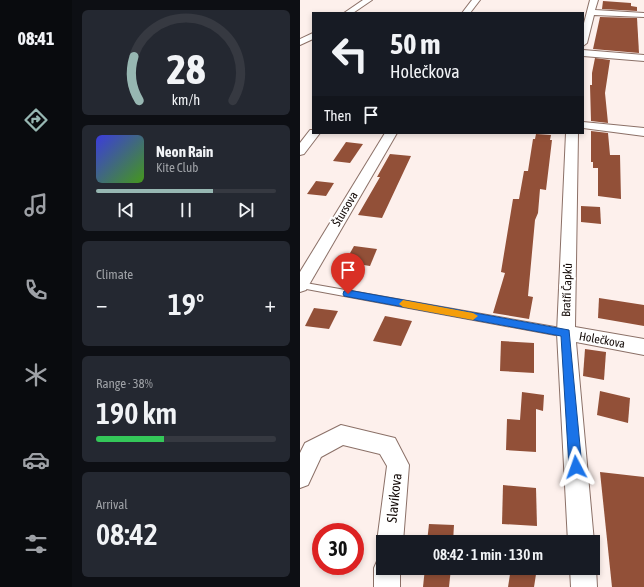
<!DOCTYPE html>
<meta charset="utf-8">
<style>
:root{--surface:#171b24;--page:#242831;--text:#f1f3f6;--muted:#9ea1a6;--line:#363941;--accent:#97b7b2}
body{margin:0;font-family:"Asap Condensed",sans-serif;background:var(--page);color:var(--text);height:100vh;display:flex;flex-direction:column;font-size:15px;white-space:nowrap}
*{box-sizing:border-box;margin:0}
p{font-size:13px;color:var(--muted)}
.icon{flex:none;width:22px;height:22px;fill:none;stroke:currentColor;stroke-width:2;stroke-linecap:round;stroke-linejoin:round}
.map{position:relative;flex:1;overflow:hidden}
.sheet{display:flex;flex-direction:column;gap:10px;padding:10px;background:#0d0f14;width:228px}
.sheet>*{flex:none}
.top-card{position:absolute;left:12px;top:12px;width:272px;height:122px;border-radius:0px;box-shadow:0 2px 6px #0003;background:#171b24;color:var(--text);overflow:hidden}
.speed{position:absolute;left:12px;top:523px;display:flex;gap:8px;font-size:20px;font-weight:700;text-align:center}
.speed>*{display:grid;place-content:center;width:52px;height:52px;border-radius:50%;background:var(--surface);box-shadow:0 2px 6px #0003;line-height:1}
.speed .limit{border:6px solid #d22;background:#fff;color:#111}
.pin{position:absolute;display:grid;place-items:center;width:34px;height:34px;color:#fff;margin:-41px -17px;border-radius:50% 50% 50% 0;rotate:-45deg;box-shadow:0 0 4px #0007}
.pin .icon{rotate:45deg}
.me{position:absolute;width:44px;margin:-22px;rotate:356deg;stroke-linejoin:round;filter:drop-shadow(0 0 3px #0008)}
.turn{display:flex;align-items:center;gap:14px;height:84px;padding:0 12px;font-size:18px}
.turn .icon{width:52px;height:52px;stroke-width:2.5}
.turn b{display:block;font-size:28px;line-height:34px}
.then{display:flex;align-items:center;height:38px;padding:0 12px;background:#0003;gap:8px;font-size:15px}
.big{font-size:30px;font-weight:600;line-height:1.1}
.sheet .widget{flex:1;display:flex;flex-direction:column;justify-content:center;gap:6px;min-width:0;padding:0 14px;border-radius:6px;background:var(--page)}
.sheet .dial{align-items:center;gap:0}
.dial svg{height:104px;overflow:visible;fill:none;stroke:var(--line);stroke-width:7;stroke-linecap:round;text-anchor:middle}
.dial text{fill:var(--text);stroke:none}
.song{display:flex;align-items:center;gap:12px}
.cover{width:48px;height:48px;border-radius:6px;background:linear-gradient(135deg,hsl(240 70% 55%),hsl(100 70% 35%))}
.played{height:4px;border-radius:2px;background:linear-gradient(90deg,var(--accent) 65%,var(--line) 65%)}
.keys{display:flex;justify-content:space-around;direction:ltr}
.heat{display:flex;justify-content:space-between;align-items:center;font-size:22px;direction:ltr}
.charge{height:6px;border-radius:3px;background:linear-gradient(90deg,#34c759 38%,var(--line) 0)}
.trip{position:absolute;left:76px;top:535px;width:224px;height:40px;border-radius:0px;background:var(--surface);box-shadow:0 2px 6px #0003;font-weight:600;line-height:40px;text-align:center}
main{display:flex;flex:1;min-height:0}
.tab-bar{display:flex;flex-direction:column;width:72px;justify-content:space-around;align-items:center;background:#090b0e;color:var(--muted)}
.tab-bar .icon{width:28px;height:28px}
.tab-bar .current{color:var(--accent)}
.tab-bar b{font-size:18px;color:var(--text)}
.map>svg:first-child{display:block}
.building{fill:#925038}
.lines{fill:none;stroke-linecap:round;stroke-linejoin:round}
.service-casing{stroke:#8b7067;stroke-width:2}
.minor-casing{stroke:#8b7067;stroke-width:2}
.service{fill:#fff;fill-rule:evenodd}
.minor{fill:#fff;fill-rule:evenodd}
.route{fill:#1a73e8;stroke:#114b97}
.slow{fill:#f59e0b}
.labels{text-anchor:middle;stroke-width:4;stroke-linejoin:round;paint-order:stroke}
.street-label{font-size:12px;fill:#120906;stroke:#fff}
.near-street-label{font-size:14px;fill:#120906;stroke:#fff}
</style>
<main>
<nav class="tab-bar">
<b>08:41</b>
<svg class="icon current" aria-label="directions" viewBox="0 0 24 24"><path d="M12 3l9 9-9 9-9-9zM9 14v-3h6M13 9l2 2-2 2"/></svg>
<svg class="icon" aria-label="music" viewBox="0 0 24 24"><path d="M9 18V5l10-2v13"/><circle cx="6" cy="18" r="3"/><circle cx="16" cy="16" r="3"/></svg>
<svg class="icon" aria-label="phone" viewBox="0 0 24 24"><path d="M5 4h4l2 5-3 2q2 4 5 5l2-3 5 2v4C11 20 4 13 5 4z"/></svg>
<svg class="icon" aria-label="climate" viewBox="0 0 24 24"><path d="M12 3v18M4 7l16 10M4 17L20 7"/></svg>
<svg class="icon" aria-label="car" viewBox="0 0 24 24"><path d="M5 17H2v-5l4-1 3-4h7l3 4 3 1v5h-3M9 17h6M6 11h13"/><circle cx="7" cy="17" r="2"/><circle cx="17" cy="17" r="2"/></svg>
<svg class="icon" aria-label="filters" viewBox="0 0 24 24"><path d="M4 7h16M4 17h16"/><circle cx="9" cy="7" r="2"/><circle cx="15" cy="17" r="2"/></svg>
</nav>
<section class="sheet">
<div class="widget dial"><svg viewBox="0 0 100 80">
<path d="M14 69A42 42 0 1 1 86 69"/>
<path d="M14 69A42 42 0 0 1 10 35" stroke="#97b7b2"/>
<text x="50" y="56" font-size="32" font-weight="700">28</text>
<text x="50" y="72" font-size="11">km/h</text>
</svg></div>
<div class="widget">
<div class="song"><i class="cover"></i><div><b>Neon Rain</b><p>Kite Club</p></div></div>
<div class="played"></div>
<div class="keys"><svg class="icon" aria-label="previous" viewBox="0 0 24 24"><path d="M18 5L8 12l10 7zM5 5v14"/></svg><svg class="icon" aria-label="pause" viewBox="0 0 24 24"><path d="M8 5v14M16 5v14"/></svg><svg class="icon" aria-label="next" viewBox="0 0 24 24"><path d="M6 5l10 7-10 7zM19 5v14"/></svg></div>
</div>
<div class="widget"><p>Climate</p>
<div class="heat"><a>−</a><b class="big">19°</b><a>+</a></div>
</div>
<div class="widget"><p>Range · 38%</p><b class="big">190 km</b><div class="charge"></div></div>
<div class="widget"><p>Arrival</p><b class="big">08:42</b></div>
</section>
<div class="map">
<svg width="344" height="587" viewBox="0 0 344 587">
<rect width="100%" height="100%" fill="#fdf0ec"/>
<!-- building -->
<g class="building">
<path d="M303 1 331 3V6L337 7V11L302 9Z"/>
<path d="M300 17 337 18 339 53 293 49Z"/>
<path d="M295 58 310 60 305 93 308 123 291 121 290 85H292V73Z"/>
<path d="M291 131 308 133 310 155H320L321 199 298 196V168H293V162H291Z"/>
<path d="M236 134 251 135 250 140H252L246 190 240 189 238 213 235 220 228 296 233 297 229 319 193 313 205 273 201 272 213 199H219L224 171H228L233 139H235Z"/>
<path d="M46 142 63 144 50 163 33 161Z"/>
<path d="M90 154 111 156 82 218 58 215 80 177H77Z"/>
<path d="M16 181 34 183 26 196 7 194Z"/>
<path d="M281 206 300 207 301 224 281 222Z"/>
<path d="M54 246 77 249 70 266 45 262Z"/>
<path d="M299 298 344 305V326L298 318Z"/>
<path d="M14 308 38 311 29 329 5 326Z"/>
<path d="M85 316 112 321 101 346 73 341Z"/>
<path d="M201 341 234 343V373L200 371Z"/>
<path d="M285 349 306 352 304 380 283 376Z"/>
<path d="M300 391 330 398 328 423 297 415Z"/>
<path d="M222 392 244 395 243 411 236 409V452L206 450 207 419 220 420Z"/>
<path d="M300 472 344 477V587H312Z"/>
<path d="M203 485 236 488 237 526 202 524Z"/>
<path d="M129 524 154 525 153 542H127Z"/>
<path d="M125 568H151L149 587H123Z"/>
<path d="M211 568H237L234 587H208Z"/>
</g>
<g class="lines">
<!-- service casing -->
<g class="service-casing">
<path id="service" d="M0 282 266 329 269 330 271 333 269 336 266 337 1 288Z"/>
</g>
<!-- minor casing -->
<g class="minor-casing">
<g id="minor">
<path d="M63 0H72L53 13H44Z"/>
<path d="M172 0H180L170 13H162Z"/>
<path d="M290 0H298L295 10 344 13V17L294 15 287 43 283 46V27Z"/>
<path d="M13 33V39L0 45V39Z"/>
<path d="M283 50 344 55V61L283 56Z"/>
<path d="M283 122 344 128V136L283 128Z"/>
<path d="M10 130H13V133H20L4 154 0 155V143Z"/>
<path d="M85 133H97L6 290 0 292V272Z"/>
<path d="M266 133H278L275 327 344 339V355L276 342 294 542 293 543V542H268L257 333Z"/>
<path d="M41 425 95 438 109 465 103 542H83V552L81 551 77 542 87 466 80 454 43 445 21 457 8 485 0 488V453L5 443Z"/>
<path d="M83 557V568H100V587H74V568L78 559Z"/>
<path d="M293 561 296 568 297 587H271L270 568H293Z"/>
</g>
</g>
<!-- service -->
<use href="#service" class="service"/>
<!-- minor -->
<use href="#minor" class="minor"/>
</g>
<!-- route -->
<path class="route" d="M48 290 269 330 282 467 280 472 276 473 271 472 269 467 261 336 44 296 43 294 44 291Z"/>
<!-- slow -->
<path class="slow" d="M103 300 173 313 178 316 173 320 103 307 99 304Z"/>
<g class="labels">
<!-- street labels -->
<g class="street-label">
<text transform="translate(45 209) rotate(-59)" y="4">Štursova</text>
<text transform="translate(267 290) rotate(-88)" y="4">Bratří Čapků</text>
<text transform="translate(302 340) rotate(10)" y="4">Holečkova</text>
</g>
<!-- near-street labels -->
<g class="near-street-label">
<text transform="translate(94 498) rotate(-84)" y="5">Slavíkova</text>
</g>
</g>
</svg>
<div class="speed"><div class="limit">30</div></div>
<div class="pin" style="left:48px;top:294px;background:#d93025"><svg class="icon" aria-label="arrive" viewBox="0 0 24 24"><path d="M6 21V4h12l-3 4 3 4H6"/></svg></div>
<svg class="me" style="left:276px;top:467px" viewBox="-20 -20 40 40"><path d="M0-17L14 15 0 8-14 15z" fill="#1a73e8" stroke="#fff" stroke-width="4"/></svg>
<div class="trip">08:42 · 1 min · 130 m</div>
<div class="top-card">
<div class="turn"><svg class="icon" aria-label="left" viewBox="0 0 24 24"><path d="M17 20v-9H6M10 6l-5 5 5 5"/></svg><div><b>50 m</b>Holečkova</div></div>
<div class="then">Then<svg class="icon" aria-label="arrive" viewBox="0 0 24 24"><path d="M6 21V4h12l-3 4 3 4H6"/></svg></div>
</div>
</div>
</main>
